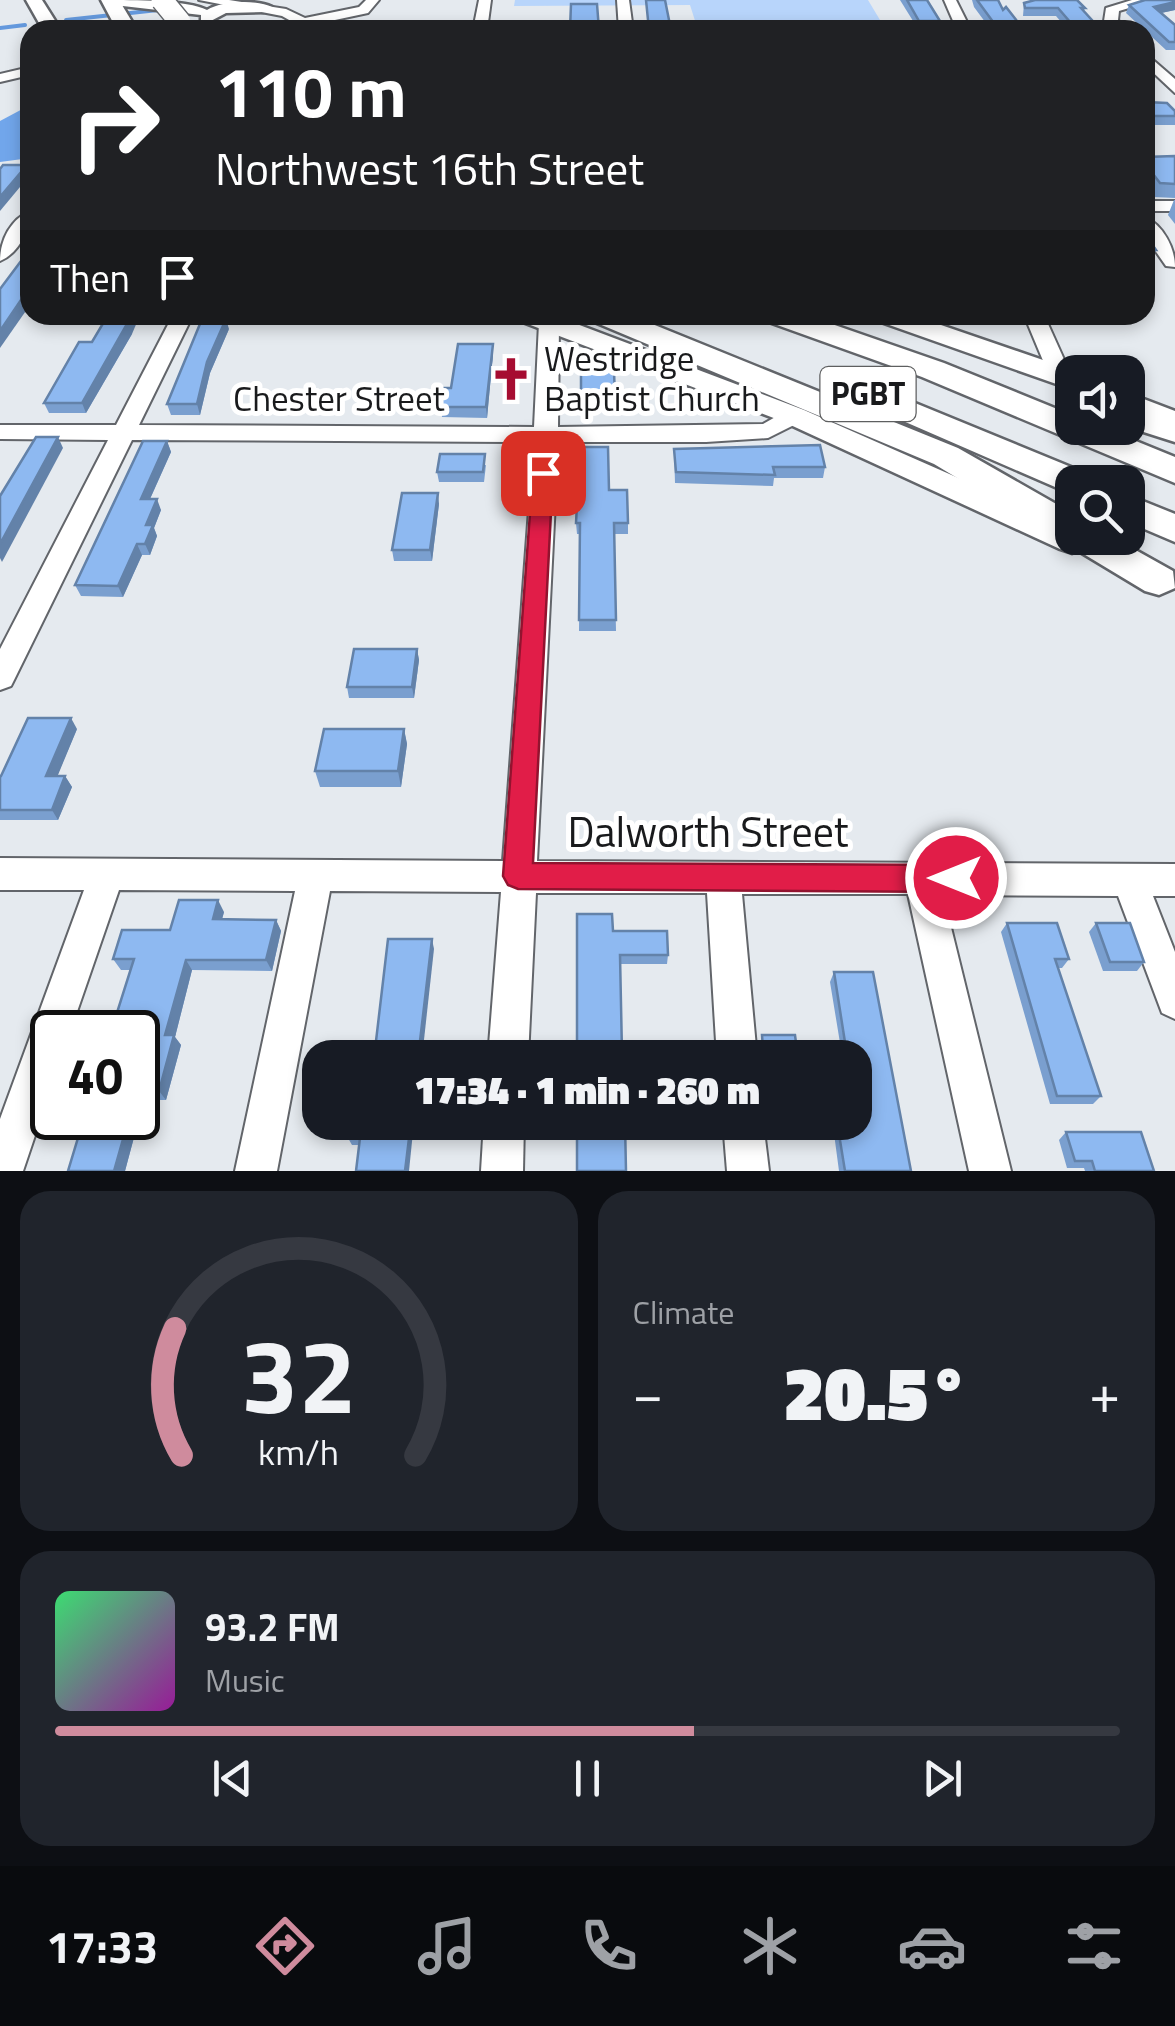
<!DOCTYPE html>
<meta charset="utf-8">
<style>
:root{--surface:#171b24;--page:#20242c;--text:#f1f3f6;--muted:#9ea1a6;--line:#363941;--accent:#cf8b9d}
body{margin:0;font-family:"Titillium Web",sans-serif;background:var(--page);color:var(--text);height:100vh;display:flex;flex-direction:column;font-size:38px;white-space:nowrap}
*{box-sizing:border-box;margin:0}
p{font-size:32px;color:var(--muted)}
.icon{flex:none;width:55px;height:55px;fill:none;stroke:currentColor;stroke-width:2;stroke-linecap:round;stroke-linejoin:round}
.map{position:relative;height:1171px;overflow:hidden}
.panel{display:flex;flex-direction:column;gap:20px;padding:20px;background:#0d0f14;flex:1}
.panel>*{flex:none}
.guide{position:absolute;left:20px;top:20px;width:1135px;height:305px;border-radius:30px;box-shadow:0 5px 15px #0003;background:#202124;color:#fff;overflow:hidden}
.tools{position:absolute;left:1055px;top:355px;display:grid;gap:20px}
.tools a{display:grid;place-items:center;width:90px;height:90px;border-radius:20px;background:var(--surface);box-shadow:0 5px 15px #0003;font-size:50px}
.speed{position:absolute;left:30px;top:1010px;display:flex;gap:20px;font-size:50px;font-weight:700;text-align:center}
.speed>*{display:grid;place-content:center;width:130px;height:130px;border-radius:50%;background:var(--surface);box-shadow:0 5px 15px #0003;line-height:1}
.speed .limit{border:5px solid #111;border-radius:15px;background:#fff;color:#111}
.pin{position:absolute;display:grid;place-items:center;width:85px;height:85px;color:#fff;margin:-42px;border-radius:20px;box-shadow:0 5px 15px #0006}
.me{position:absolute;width:110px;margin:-55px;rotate:270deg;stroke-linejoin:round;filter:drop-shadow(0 0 8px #0008)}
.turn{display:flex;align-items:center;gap:35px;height:210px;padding:0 30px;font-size:45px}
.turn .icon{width:130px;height:130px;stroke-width:2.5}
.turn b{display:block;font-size:70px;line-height:85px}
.then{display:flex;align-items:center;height:95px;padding:0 30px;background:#0003;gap:20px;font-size:38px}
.big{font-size:75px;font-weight:800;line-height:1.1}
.panel .tile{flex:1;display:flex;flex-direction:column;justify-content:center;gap:15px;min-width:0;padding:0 35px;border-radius:30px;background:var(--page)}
.panel .dial{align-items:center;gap:0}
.dial svg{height:260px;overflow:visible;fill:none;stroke:var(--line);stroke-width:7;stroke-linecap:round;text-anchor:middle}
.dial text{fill:var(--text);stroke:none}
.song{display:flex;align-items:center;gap:30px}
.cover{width:120px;height:120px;border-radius:15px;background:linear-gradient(135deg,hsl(140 70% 55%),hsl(300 70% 35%))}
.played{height:10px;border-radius:5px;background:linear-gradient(90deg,var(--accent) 60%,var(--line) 60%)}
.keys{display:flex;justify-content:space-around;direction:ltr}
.heat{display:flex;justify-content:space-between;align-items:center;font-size:55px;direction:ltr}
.panel .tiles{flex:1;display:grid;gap:20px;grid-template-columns:1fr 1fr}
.tile:last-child{grid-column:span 2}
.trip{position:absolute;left:302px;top:1040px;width:570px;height:100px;border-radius:30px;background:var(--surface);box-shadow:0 5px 15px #0003;font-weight:800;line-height:100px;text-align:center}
.tab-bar{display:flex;height:160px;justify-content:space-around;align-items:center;background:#090b0e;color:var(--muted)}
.tab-bar .icon{width:70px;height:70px}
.tab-bar .on{color:var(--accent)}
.tab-bar b{font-size:45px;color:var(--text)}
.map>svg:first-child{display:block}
.green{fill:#b8d5fb}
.forest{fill:#71a6eb}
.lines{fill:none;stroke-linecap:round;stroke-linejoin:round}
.stream{stroke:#6499dd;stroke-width:4}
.minor-casing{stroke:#62656a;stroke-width:4}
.major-casing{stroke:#62656a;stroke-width:5}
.highway-casing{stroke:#62656a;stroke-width:5}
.minor{fill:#fff;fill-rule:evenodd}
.major{fill:#fff;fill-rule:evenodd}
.highway{fill:#fff;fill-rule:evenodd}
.highway-bridge-casing{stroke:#62656a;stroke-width:24;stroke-linecap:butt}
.highway-bridge{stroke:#fff;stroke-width:21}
.wall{fill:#7a9fcf}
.shaded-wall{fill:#6382a9}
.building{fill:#8eb9f1;stroke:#6382a9;stroke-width:2.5}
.route{fill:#e11d48;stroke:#92132f;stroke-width:2.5}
.labels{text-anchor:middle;stroke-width:10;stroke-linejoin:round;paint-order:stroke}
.shield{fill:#fff;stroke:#5e5f60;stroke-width:2.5}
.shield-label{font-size:32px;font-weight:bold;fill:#191a1c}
.poi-label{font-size:35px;fill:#191a1c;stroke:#fff;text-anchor:start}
.street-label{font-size:35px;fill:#191a1c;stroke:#fff}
.near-street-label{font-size:42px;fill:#191a1c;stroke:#fff}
</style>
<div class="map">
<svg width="1175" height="1171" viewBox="0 0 1175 1171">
<rect width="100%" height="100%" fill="#e5eaef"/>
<!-- green -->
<path class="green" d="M515 0H868L886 30H698L690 5 514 6Z"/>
<!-- forest -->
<path class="forest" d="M30 105V158L0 162V121Z"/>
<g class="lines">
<!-- stream -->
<g class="stream">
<path d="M66 20 158 10"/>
<path d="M0 28 25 25"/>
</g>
<!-- minor casing -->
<g class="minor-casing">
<g id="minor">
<path d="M199 0H229L286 9 305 18 359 7 366 0H379L368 13 316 24 324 30H307L282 16Z"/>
<path d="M479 0H491L487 30H473Z"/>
<path d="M617 0H629L633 30H619Z"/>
<path d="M944 0H956L971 30H957Z"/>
<path d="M1132 0H1156L1119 11 1118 20 1126 30H1112L1104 21 1106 8Z"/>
<path d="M1145 53 1175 79V93L1145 65Z"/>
<path d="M30 67V75L0 82V74Z"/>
<rect x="1145" y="201" width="30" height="10"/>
<path d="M30 211C30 230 19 253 0 261 0 240 11 219 30 211Z"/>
<path d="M1145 217C1163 225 1175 248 1175 267L1166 266 1145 236Z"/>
<path d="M173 315H193L139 425 534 427 539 323 549 317 559 323 558 427 763 424 786 411H802L806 416 802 421 768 438 706 442H558L537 861 1175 864V896H1153L1175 952V1019L1162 1013 1118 896 943 895 1011 1171H969L908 894H742L757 1058H717L707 893H536L528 1058H488L501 892 330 891 277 1171H235L295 891 119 890 70 1032H52V1085L23 1171H0V1119L84 890H0V858L503 861 534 442 132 440 15 678 11 686 0 690V649L108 440 0 439V425H116Z"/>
<path d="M1024 315H1044L1071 375 1068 380 1060 382 1049 375Z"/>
<path d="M484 1122H524L523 1171H481Z"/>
<path d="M723 1122H763L769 1171H727Z"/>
</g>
</g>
<!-- major casing -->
<g class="major-casing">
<g id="major">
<path d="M26 0H42L61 30H43Z"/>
<path d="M106 0C132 0 188 0 207 10 223 0 258 0 272 7L264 12 226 13 207 23 201 22V15L114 5Z"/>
<path d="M516 315H553L804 410 1072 528V538L1089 541 1084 549 1072 553 1060 549 784 422 520 321Z"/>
<path d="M874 315H912L1078 372H1072V388L1062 386 878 321Z"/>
<path d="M1128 393 1175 411V431L1128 412Z"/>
</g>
</g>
<!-- highway casing -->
<g class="highway-casing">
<g id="highway">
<path d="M101 0H119L137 30H117Z"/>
<path d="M588 315H630L958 448 1072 513V538H1114L1173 571 1175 588 1159 595 1145 591 934 464 592 321Z"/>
<path d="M762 315H806L944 363 1072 415V428H1104L1175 457V483L922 377 766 321Z"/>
<path d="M876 387 1088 474 1093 482H1072V493L1062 490 864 404 859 397 864 390Z"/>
<path d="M1128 406 1175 420V442L1128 427Z"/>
<path d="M1128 495 1175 514V542L1128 522Z"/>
</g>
</g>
<!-- minor -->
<use href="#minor" class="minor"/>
<!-- major -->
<use href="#major" class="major"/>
<!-- highway -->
<use href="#highway" class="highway"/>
<!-- highway-bridge casing -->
<g class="highway-bridge-casing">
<path id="highway-bridge" d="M162 0 180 22"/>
</g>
<!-- highway-bridge -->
<use href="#highway-bridge" class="highway-bridge"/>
</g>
<!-- wall -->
<g class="wall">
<path d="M900 0H927L940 21 938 29H918Z"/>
<path d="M972 0H998L1003 10 1024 30H991L974 7Z"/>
<path d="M1024 3 1085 8 1084 11 1101 30H1068L1056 16H1023Z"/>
<path d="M1129 5 1175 10 1161 13 1175 25V50H1166L1126 13Z"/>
<path d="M1145 79 1151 85 1148 94 1145 96 1146 102 1175 111V125H1145Z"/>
<path d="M1175 156V198L1154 197 1147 189H1145V157Z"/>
<path d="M1174 200H1175V224L1168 215Z"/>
<path d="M1145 234 1156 250 1150 265H1145Z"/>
<path d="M236 315H276L273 323H238Z"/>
<path d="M229 329 210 373 200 415H171L167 404Z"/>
<path d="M132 334 86 413H49L44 403 92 342Z"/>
<path d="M493 344V354L487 418 442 417 441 407 451 388Z"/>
<rect x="581" y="371" width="33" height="38"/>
<path d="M167 441 171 452 150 499 161 510 154 528 157 536 150 555H142L123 597 81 596 75 585Z"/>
<path d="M674 449 825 467 823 478H774L773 486 675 483Z"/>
<path d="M486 465 484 482H439L437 472Z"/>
<path d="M609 490 628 523V534H614L616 631H579L580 534H577L576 523Z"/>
<path d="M439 504 432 561H394L392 550Z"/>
<path d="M417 649 419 660 414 698H349L347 687Z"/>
<path d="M77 729 57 776H65L72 787 58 820H0V776Z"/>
<path d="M404 729 407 744 401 787H320L315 771Z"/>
<path d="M224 912 222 919 276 920 281 931 272 971 192 970 175 1037 181 1045 166 1100H144L125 1171H68L138 1118V1032L118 1023 115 1019 130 970H121L113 959 170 930Z"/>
<path d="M1007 923 1069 959 1062 968H1058L1101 1096 1093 1104H1050L1001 932Z"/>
<path d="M1096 923 1144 962 1137 971H1103L1089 932Z"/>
<path d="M613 931 668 955 667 964H620L622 1053 577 1058Z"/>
<path d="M834 972 911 1171H839L833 1126 835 1122H855V1058H833L834 1055H842L830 982Z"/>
<path d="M351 1122 409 1171 359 1145H352L348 1138Z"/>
<path d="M1066 1132 1154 1171H1085L1084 1168H1067L1059 1140Z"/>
</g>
<!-- shaded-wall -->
<g class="shaded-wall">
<path d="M1175 2V10L1152 15 1154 7Z"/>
<path d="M27 165 30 175 0 211V197Z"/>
<path d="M25 294 30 305 0 348V331Z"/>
<path d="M132 315H140L132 334 86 413 82 403Z"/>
<path d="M226 319 229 329 210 373 200 415 197 404 207 362Z"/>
<path d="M493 344V354L487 418 486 407Z"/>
<path d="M58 437 63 448 2 562 0 558V544Z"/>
<path d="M167 441 171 452 145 510 141 499Z"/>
<path d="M438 493 439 504 432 561 430 550Z"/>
<path d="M157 499 161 510 154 528 157 536 150 555 145 544 146 525Z"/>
<path d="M137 544 142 555 123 597 118 586Z"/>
<path d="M417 649 419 660 414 698 412 687Z"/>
<path d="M71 718 77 729 53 787 46 776Z"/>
<path d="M404 729 407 744 401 787 398 771Z"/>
<path d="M65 776 72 787 58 820 52 810Z"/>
<path d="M218 900 224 912 219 930 213 919Z"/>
<path d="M276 920 281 931 272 971 266 960Z"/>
<path d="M432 939 434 949 422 1058H418Z"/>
<path d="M186 960 192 970 175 1037 181 1045 166 1100 159 1091 165 1035Z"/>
<path d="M138 1093 144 1100 125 1171H114L129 1118H138Z"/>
<path d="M411 1122H414L409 1171H405Z"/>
</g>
<!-- building -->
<g class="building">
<path d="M646 0H665L671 30H649Z"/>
<path d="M907 0H927L940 21H919Z"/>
<path d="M977 0H998L1003 10 1006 7 1024 30H999Z"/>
<path d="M1035 0H1077L1085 8H1081L1101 30H1077L1058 8H1025L1024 3Z"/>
<path d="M1145 0H1175V2L1154 7 1175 25V42H1169L1129 5Z"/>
<path d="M571 4H597L599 30H570Z"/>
<path d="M1145 79 1151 85 1145 89Z"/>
<path d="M1145 94 1146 102 1167 103 1175 111V116H1145Z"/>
<path d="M1175 156V184L1160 183 1153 174H1145V157Z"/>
<path d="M3 165H27L0 197V169Z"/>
<path d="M1145 234 1156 250H1145Z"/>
<path d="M21 261H30V294H25L0 331V289Z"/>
<path d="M108 315H132L82 403H44L79 342H92Z"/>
<path d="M202 319H226L207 362 197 404H167Z"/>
<path d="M458 344H493L486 407H441L444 388H451Z"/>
<path d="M581 371H614L615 399H581Z"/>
<path d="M36 437H58L0 544V496Z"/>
<path d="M143 441H167L141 499H157L146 525H153L145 544H137L118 586 75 585Z"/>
<path d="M820 445 825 467H773L775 475 676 472 674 449Z"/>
<path d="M580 447H608L609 490H627L628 523H614L616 620H579L580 523H576Z"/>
<path d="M440 454H485L483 472H437Z"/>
<path d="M402 493H438L430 550H392Z"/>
<path d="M354 649H417L412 687H347Z"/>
<path d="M28 718H71L46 776H65L52 810H0V776H1Z"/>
<path d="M324 729H404L398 771H315Z"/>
<path d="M179 900H218L213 919 276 920 266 960H186L165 1035H174L159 1091H138V1032H116L120 1019H115L134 959H113L122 930H170Z"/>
<path d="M577 914H612L613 931H667L668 955H620L622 1053H627V1058H577Z"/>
<path d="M1007 923H1057L1069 959H1055L1101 1096H1057Z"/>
<path d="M1096 923H1130L1144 962H1110Z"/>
<path d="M388 939H432L418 1058H374Z"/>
<path d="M834 972H873L911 1171H845L837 1122H855V1058H834V1055H847Z"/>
<path d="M762 1035H795L798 1058H755V1053L763 1049Z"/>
<path d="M84 1118H129L114 1171H68Z"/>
<path d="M351 1122H411L405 1171H356L360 1138H348Z"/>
<path d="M577 1122H625L626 1171H577Z"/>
<path d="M1066 1132H1141L1154 1171H1095L1092 1161H1075Z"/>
</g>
<!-- route -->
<path class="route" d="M543 466 553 473 533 863 956 865 966 869 971 878 966 888 956 892 518 889 508 885 503 876 533 473Z"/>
<!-- icons -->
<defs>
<g id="church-bare" transform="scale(3.45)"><path d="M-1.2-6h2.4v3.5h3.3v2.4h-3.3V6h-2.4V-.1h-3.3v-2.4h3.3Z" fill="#a60c31" stroke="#fff" stroke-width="2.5" paint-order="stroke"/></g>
</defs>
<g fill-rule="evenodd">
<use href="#church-bare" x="511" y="379"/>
</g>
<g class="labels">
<!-- shield labels -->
<rect class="shield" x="820.5" y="367" width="95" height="54" rx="8"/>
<g class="shield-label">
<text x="868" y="405">PGBT</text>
</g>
<!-- poi labels -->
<g class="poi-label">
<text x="544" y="371">Westridge<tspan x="544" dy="40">Baptist Church</tspan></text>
</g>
<!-- street labels -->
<g class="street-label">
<text x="339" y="411">Chester Street</text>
</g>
<!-- near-street labels -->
<g class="near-street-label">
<text x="708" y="847">Dalworth Street</text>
</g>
</g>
</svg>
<div class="tools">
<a><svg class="icon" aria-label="sound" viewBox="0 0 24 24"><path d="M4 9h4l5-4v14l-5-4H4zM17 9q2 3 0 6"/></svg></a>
<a><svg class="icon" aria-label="search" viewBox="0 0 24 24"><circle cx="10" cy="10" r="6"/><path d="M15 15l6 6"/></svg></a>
</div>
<div class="speed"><div class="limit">40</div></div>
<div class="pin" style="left:543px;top:473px;background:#d93025"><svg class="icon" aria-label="arrive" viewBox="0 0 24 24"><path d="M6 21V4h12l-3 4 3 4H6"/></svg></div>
<svg class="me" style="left:956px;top:878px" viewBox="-20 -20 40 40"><circle r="17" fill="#e11d48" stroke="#fff" stroke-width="3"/><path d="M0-11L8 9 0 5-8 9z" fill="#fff"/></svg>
<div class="trip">17:34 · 1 min · 260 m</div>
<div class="guide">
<div class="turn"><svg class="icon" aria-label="right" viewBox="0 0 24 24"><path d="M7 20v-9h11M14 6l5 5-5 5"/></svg><div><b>110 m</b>Northwest 16th Street</div></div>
<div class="then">Then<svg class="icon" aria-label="arrive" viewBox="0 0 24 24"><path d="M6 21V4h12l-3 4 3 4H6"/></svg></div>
</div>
</div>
<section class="panel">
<div class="tiles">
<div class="tile dial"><svg viewBox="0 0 100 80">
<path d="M14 69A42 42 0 1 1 86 69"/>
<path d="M14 69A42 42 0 0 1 12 30" stroke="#cf8b9d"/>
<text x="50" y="56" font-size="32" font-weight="700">32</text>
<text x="50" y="72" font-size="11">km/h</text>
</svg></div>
<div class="tile"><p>Climate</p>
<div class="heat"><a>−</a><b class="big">20.5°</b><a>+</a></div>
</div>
<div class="tile">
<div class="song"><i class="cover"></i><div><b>93.2 FM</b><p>Music</p></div></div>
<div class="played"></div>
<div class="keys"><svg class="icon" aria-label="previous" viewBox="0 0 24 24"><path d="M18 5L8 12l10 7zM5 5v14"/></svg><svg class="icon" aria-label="pause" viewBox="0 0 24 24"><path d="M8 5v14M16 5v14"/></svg><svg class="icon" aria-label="next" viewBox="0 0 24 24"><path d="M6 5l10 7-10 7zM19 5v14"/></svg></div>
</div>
</div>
</section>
<nav class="tab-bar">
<b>17:33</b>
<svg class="icon on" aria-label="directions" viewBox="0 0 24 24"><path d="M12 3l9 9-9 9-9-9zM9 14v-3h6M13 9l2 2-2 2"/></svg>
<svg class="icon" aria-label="music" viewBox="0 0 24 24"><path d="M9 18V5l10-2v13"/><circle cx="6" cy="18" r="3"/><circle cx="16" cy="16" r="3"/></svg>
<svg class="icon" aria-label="phone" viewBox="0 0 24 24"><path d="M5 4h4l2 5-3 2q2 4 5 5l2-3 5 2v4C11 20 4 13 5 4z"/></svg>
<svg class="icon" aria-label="climate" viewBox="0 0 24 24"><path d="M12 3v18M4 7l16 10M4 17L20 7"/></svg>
<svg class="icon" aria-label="car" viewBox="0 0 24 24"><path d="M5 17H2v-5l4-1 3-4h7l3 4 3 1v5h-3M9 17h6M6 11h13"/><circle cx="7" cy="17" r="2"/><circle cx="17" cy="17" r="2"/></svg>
<svg class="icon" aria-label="filters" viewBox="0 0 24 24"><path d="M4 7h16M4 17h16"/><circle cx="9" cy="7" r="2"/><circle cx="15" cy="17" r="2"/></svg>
</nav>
